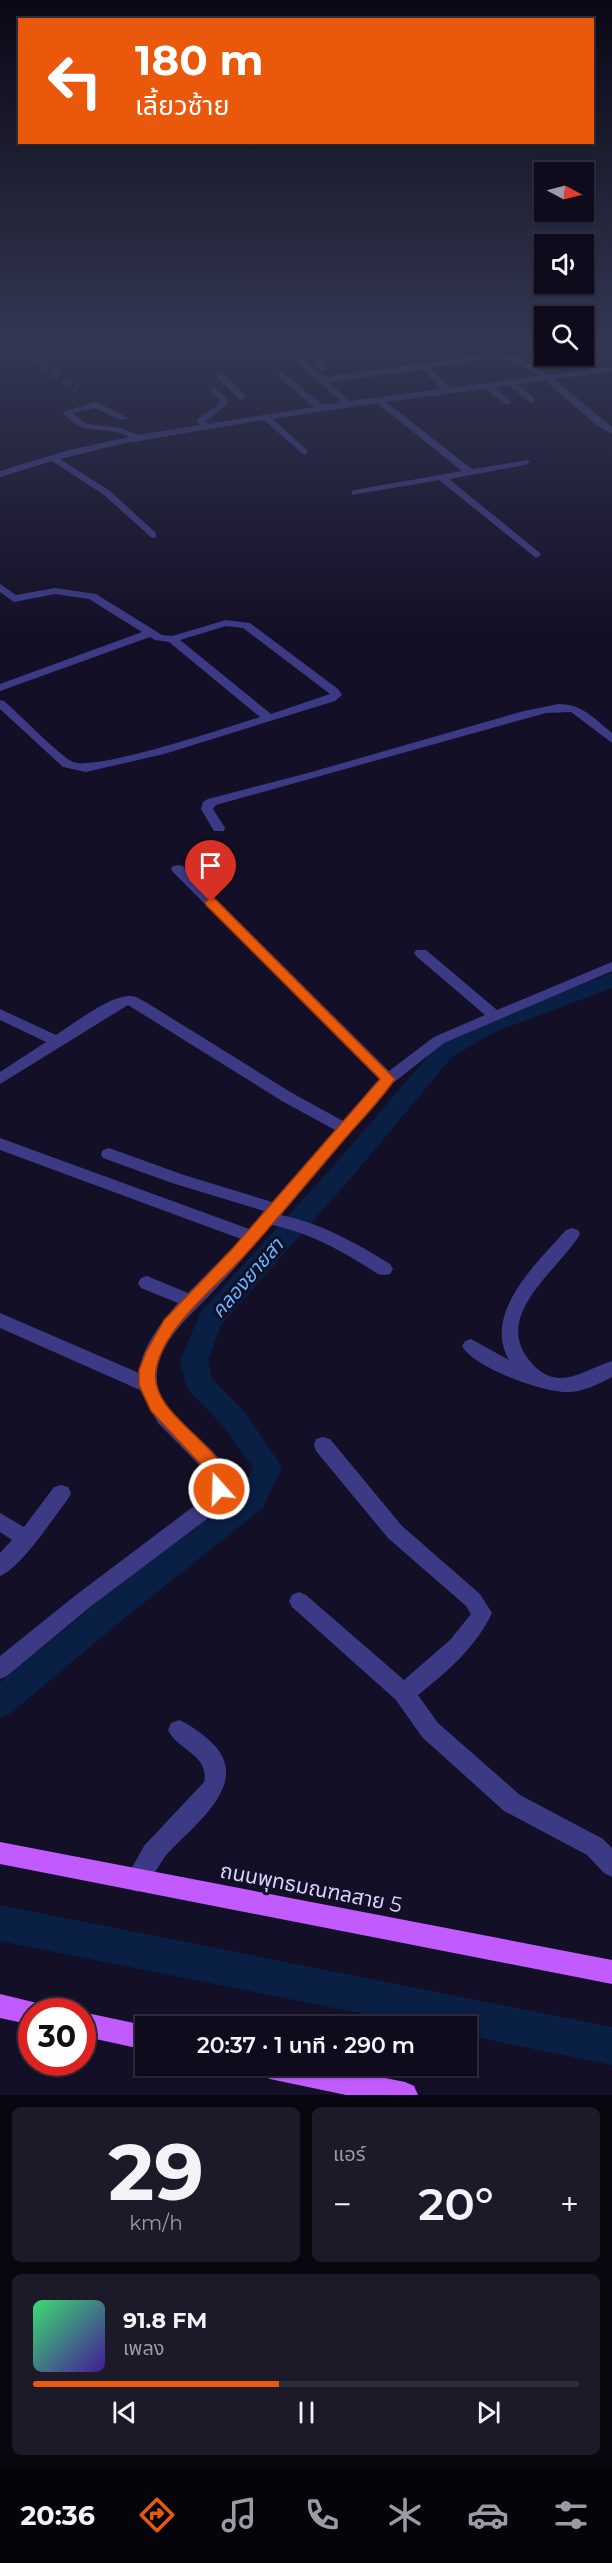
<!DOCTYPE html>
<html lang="th">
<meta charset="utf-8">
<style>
:root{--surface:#0e0b1c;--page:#1c1929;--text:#f1f3f6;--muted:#9b9ba3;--line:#2e2b3b;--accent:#ea580c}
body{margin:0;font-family:Montserrat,"Noto Sans Thai",sans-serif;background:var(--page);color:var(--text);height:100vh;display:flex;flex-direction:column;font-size:22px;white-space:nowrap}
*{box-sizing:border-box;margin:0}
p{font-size:20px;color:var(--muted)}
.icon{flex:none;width:33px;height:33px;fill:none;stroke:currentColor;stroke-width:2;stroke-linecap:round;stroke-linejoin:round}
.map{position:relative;height:2095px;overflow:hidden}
.drawer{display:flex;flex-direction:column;gap:12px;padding:12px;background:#08060f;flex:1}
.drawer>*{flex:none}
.hud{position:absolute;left:18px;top:18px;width:576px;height:126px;border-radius:0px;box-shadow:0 2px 4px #0004,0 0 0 2px var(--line);background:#ea580c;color:#fff;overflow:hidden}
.needle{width:39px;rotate:97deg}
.controls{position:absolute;left:534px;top:162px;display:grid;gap:12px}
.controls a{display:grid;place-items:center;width:60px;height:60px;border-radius:0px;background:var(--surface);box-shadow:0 2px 4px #0004,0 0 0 2px var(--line);font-size:30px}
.speed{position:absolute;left:18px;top:1998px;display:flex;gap:12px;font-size:30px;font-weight:700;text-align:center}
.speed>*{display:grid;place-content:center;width:78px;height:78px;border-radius:50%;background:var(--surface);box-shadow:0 2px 4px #0004,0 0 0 2px var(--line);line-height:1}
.speed .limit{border:9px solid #d22;background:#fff;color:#111}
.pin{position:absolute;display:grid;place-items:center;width:51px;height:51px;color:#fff;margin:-62px -26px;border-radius:50% 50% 50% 0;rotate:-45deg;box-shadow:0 0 6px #0007}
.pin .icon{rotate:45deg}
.me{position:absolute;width:66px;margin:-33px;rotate:340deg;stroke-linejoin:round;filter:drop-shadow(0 0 4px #0008)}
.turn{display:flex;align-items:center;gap:21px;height:126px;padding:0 18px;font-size:27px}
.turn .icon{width:78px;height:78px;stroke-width:2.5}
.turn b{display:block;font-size:42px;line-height:51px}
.big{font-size:45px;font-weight:600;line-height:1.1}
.drawer .widget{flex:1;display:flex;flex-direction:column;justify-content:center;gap:9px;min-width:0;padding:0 21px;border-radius:9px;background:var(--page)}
.drawer .dial{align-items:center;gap:0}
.dial b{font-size:78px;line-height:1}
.song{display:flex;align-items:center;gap:18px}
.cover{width:72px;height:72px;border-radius:9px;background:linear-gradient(135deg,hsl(140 70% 55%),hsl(260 70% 35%))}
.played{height:6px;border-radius:3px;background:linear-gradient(90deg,var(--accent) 45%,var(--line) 45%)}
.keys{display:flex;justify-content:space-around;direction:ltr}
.heat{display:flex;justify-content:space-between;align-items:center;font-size:33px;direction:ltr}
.drawer .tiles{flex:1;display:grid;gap:12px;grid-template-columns:1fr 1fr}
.widget:last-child{grid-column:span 2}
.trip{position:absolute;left:135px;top:2016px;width:342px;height:60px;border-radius:0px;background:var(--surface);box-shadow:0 2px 4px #0004,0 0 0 2px var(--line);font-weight:600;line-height:60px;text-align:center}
.tab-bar{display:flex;height:96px;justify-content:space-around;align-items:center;background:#06040b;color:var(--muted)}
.tab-bar .icon{width:42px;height:42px}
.tab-bar .selected{color:var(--accent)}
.tab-bar b{font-size:27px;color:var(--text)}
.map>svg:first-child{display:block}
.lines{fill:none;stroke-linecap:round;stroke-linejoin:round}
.canal{fill:#0a1f44;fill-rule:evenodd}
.minor-tunnel{stroke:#312d47;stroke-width:9;stroke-dasharray:9 4.5;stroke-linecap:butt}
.minor{fill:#3d3a85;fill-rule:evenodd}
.major{fill:#c25bff;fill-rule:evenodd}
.route{fill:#ea580c;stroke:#983908;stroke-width:1.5}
.labels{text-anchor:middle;stroke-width:6;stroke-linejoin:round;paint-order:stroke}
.water-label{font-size:20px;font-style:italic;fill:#62b6ff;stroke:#130f26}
.near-street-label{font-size:21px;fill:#d9d4ff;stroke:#130f26}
</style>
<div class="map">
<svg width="612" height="2095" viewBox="0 0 612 2095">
<rect width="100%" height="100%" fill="#130f26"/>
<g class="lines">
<!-- canal -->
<g class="canal">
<path d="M612 973V988L495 1032 452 1057 352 1177 221 1325 208 1361 212 1379 245 1412 282 1467 263 1508 127 1616 11 1713 0 1717V1682L105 1596 243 1490 253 1468 225 1428 190 1392 186 1384 180 1361 200 1313 334 1165 436 1047 479 1022Z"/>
<path d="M0 1905 612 2027V2065L466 2035V2026H424L0 1941Z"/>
</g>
<!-- minor-tunnel -->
<path class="minor-tunnel" d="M20 347 76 390"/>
<!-- minor -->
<g class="minor">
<path d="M4 339H14L24 347 17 349Z"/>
<path d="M50 339H61L80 350 73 352Z"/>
<path d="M272 339H282L291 347 306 345 303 339H309L315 344 363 339 359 342 318 348 326 369 322 371 318 369 310 349 295 351 324 377 496 353 519 357 548 375 589 370 570 356H579L598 368 612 367V371L554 379 612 427V434L596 425 545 380 517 384 534 398 535 400 531 403 508 385 493 387 510 400 511 402 507 405 484 389 386 402 472 469 528 460 530 462 525 465 449 479 540 553 541 555 536 558 439 480 352 495V491L355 490 462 471 377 403 273 419 307 450V454L304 455 264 420 121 444 60 459 110 491 156 533V537L152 538 104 495 52 461 0 477V471L69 450 129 437C105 423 86 440 62 412L96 402 128 418 121 420 95 408 72 413 87 424 121 428 138 435 200 425 197 421 198 419 219 404V400L210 391 214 388 226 397 227 405 206 421 208 424 314 407 279 377 278 375 282 372 323 405 341 402 277 344 226 350 222 348ZM484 359 513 361 540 376 450 388 431 368ZM423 370 441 389 350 401 328 382Z"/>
<path d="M217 373H223L245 395V399H239L217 377Z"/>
<path d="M0 584 16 595 55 588 96 594 162 635 172 636 226 620 250 623 338 689 342 695 335 701 164 754 86 772 63 767 0 709V700L4 701C17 712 61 757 73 762 98 771 228 727 260 717L169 642 155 640 150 637 0 691V684L142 632 89 599 55 594 14 602 0 592ZM226 626 243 628 330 694 271 714 180 640Z"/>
<path d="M559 704C582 704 595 719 612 733V743L571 712 546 713 216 805 213 809 225 828 224 831H214L201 809 203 802 208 799 308 773 524 711Z"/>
<path d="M178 865 183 866 389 1071 434 1037 485 1015 416 956 414 953 416 950H426L497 1010 612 962V971L444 1043 393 1083 281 1215C321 1223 356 1243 390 1264L393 1269 390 1274 384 1275 378 1274C344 1252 311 1233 272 1225 248 1253 224 1281 198 1307 185 1320 170 1335 162 1353 134 1422 229 1437 228 1483 228 1493 221 1503 216 1512L90 1607 7 1676 0 1679V1656L76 1595 202 1500 209 1481 202 1468 158 1423 140 1390 0 1328V1313L139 1373C142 1346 161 1323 178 1303L141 1288 138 1283 141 1278 147 1276 188 1293 241 1239 0 1150V1138L249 1229 264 1211 172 1183 103 1158 101 1154 103 1150 109 1148 184 1175 272 1202 335 1130 282 1101 128 1005 0 1084V1072L46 1042 0 1020V1009L56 1035C73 1024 112 994 131 996 135 996 140 999 144 1001L292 1093 343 1121 379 1079 173 872 171 869 173 866Z"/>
<path d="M572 1228 578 1230 580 1234C560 1269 492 1314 529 1360 556 1394 581 1371 612 1361V1377C599 1384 583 1392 568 1392 543 1393 473 1367 462 1346L465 1341 471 1339 509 1360C482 1313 537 1263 566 1230Z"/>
<path d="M323 1437 330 1439 402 1526 480 1594 492 1613C476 1647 447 1672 418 1695L438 1723 520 1795 603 1839 612 1848V1877L604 1873 587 1855 504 1811 422 1737 396 1700 292 1607 289 1601 292 1595 299 1592 306 1595 404 1680 450 1640 471 1614 466 1606 388 1538 316 1451 314 1445 316 1439Z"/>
<path d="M61 1485 68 1487 71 1493 68 1499C53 1518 21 1568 0 1576V1553L12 1540 0 1532V1513L24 1527 54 1487Z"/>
<path d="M179 1720C191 1725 203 1734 213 1744 252 1783 194 1825 168 1853 157 1865 152 1885 137 1892L129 1888 125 1880 144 1846 204 1782C210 1755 177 1750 168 1730L171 1723Z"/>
</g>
<!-- major -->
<g class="major">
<path d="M0 1842 612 1960V1984L0 1864Z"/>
<path d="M0 1994 41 2004 44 2012H32V2025L0 2018Z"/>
<path d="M82 2012 148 2026H146V2050L82 2036Z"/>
<path d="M257 2066H326L405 2082 414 2086 418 2095H346L270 2079 261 2075Z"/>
</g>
</g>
<!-- sky -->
<linearGradient id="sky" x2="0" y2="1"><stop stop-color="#0a0815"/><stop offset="0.54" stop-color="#333752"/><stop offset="1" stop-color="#333752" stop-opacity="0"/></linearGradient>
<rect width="612" height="633" fill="url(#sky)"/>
<!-- route -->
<path class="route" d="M211 898 215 899 395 1079C380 1101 360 1121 342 1142 309 1180 278 1219 244 1256 216 1287 163 1328 156 1370 147 1419 245 1453 225 1494L219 1496 213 1494 210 1477 204 1468 151 1411 139 1385V1370L146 1352 164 1320 233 1248 380 1079 206 905 205 902Z"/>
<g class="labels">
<!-- water labels -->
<g class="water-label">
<text transform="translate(247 1278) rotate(-49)" y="7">คลองยายสา</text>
</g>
<!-- near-street labels -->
<g class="near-street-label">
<text transform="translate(311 1888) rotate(11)" y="7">ถนนพุทธมณฑลสาย 5</text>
</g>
</g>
</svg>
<div class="controls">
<a><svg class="needle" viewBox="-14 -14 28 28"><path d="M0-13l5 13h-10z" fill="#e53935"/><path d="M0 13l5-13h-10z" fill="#9b9ba3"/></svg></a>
<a><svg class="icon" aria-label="sound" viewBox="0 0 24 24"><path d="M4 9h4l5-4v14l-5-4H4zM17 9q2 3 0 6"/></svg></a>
<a><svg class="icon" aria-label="search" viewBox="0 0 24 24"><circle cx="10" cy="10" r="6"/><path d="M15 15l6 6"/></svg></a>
</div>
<div class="speed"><div class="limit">30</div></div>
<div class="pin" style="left:211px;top:902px;background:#d93025"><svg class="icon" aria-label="arrive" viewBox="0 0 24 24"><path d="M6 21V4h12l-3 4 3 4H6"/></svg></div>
<svg class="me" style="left:219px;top:1489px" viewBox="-20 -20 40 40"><circle r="17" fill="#ea580c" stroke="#fff" stroke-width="3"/><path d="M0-11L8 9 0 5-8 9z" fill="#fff"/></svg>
<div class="trip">20:37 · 1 นาที · 290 m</div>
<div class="hud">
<div class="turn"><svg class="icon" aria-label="left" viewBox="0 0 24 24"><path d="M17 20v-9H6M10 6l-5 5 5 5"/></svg><div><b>180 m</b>เลี้ยวซ้าย</div></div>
</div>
</div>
<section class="drawer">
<div class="tiles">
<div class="widget dial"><b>29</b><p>km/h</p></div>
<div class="widget"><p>แอร์</p>
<div class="heat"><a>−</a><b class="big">20°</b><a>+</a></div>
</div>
<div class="widget">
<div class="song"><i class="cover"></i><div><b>91.8 FM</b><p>เพลง</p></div></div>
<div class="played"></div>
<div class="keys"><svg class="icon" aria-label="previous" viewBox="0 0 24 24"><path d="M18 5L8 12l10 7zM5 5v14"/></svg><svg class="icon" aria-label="pause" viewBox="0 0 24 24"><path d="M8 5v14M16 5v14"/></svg><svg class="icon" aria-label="next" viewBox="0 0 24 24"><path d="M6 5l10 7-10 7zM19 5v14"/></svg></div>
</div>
</div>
</section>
<nav class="tab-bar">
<b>20:36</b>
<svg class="icon selected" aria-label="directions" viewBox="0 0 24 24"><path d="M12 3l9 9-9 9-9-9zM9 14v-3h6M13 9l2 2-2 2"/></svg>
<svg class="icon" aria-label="music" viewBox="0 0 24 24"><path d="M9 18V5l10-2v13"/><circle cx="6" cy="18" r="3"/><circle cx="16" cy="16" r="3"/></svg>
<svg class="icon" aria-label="phone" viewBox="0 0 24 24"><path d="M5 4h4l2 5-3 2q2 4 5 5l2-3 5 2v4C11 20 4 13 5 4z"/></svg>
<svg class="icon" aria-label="climate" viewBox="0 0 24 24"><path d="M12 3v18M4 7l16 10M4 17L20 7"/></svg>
<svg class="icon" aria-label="car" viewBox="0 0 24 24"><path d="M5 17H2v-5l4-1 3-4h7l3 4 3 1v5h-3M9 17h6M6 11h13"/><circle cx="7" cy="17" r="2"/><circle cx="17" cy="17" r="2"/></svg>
<svg class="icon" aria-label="filters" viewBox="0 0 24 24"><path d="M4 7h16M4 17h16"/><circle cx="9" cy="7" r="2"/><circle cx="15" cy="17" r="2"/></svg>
</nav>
